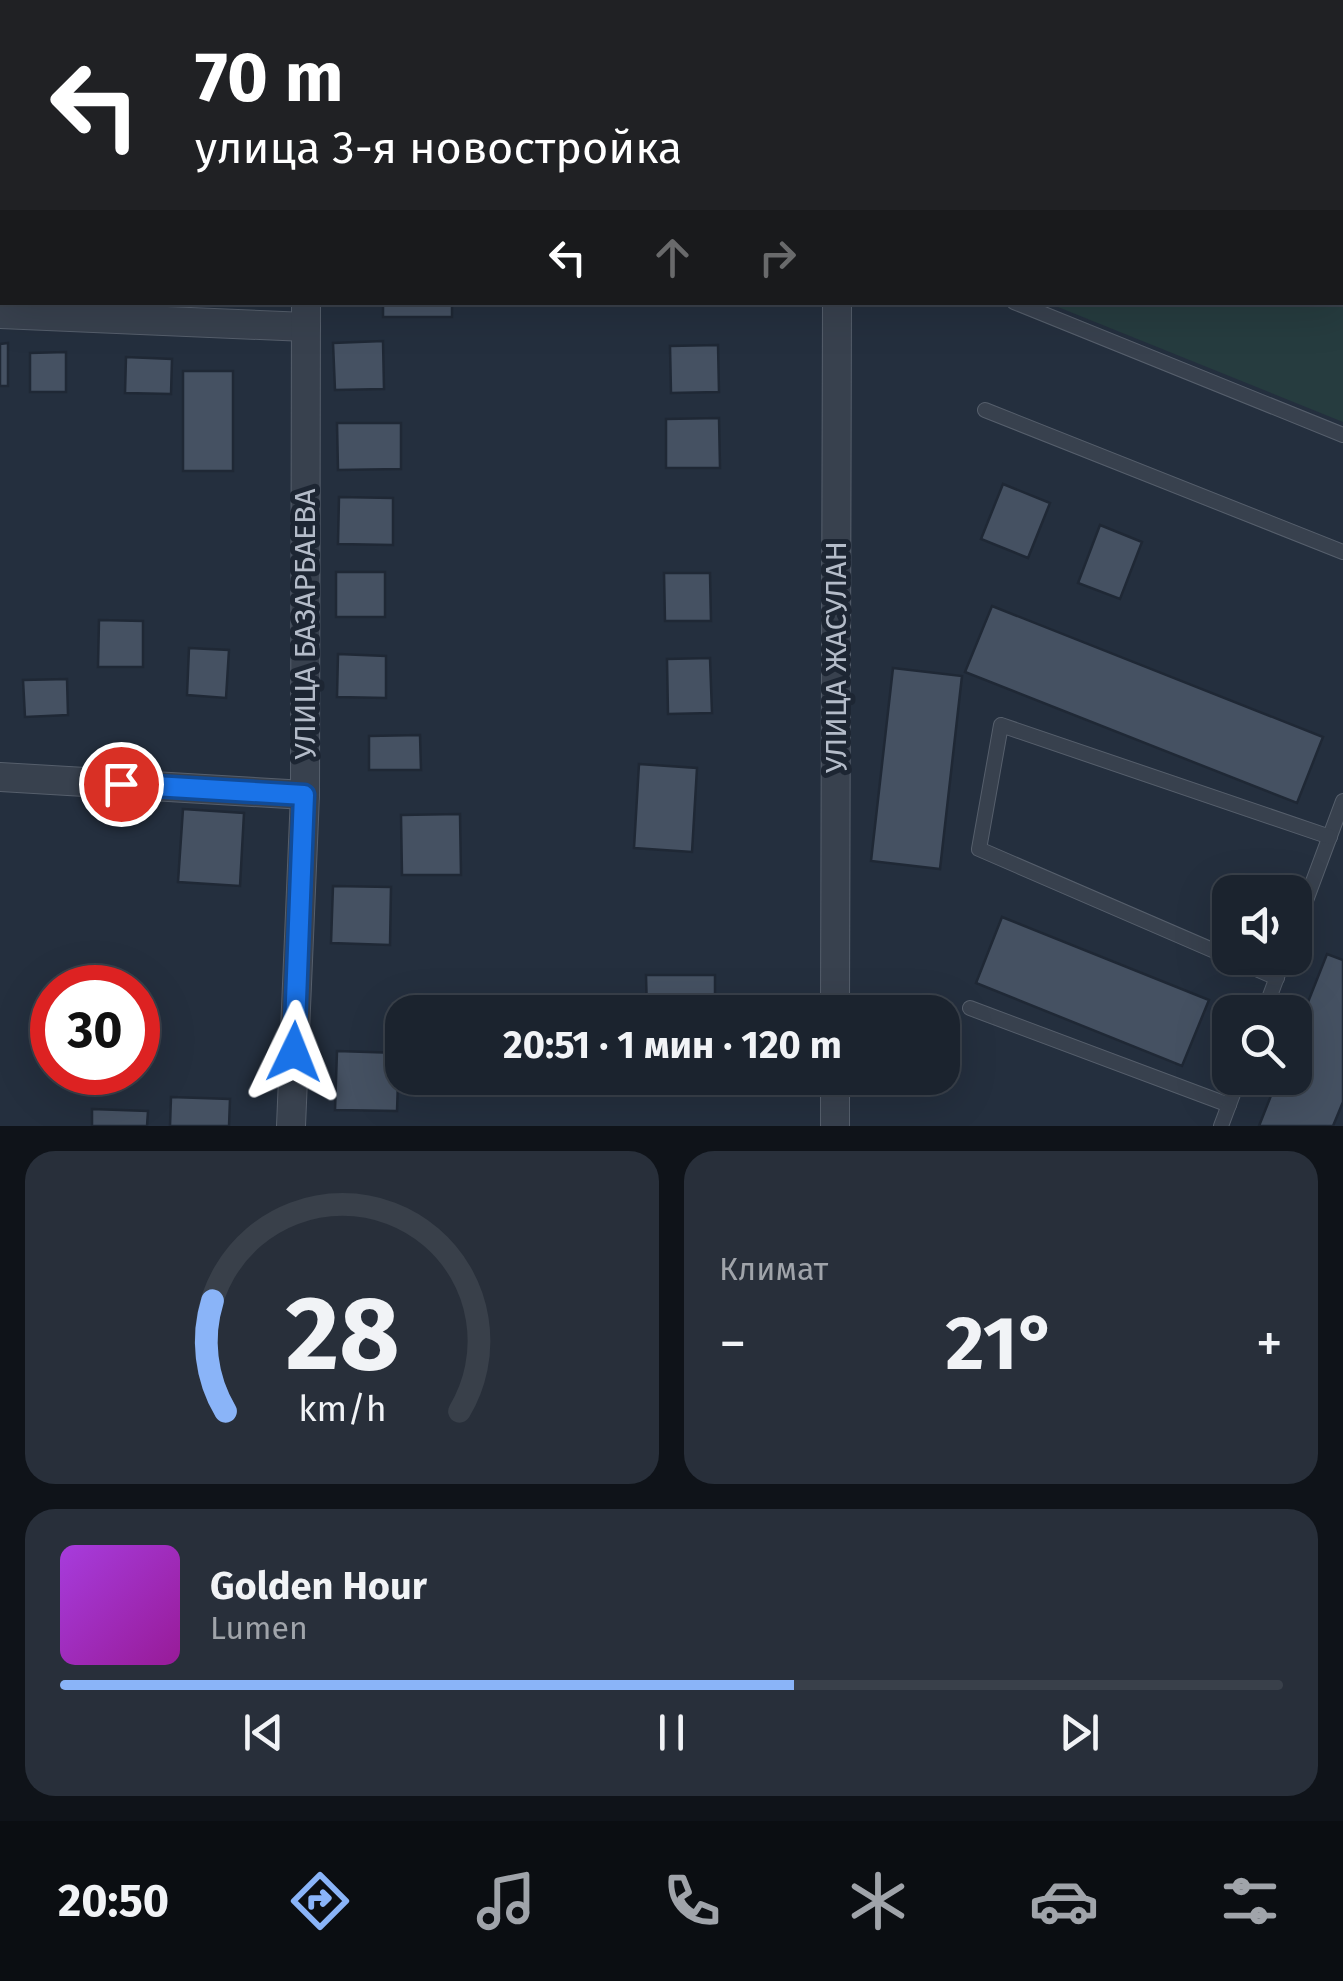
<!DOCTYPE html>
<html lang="ru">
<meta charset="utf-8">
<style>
:root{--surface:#1b232e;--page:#282f3a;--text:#f1f3f6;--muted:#a0a4aa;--line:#39404a;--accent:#8ab4f8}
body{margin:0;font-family:"Fira Sans",sans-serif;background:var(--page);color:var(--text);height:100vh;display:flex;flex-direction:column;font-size:38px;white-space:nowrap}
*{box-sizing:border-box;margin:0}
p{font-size:32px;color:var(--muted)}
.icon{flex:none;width:55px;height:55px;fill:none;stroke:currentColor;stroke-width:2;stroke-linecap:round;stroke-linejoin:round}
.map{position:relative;height:1126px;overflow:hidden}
.side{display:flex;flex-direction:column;gap:25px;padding:25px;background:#0f1319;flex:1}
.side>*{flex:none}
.top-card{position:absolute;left:0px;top:0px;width:1345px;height:305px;box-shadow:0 10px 40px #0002,0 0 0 2px var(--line);background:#202124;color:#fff;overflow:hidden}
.fabs{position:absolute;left:1212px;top:875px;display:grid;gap:20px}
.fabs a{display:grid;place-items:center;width:100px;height:100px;border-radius:20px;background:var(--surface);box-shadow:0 10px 40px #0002,0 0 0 2px var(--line);font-size:50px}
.speed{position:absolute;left:30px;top:965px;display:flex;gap:20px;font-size:50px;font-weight:700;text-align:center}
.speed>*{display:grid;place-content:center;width:130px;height:130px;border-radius:50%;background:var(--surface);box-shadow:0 10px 40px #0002,0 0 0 2px var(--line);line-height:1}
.speed .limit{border:15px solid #d22;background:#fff;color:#111}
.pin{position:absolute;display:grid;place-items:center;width:85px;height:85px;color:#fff;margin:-42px;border:5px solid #fff;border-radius:50%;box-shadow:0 2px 10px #0007}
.me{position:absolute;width:110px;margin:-55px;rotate:2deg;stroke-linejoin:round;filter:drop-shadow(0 0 8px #0008)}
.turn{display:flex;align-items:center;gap:35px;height:210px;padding:0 30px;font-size:45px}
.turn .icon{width:130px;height:130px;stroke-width:2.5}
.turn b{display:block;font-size:70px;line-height:85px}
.lanes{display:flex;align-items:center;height:95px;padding:0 30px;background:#0003;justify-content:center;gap:50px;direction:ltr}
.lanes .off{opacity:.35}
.big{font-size:75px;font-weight:700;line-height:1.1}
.side .tile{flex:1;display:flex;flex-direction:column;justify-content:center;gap:15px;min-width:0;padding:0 35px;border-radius:30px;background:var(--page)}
.side .dial{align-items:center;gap:0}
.dial svg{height:260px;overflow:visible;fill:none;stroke:var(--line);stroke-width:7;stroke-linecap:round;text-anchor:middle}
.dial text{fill:var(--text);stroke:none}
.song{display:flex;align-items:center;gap:30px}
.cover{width:120px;height:120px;border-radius:15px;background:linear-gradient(135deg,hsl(280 70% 55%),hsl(300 70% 35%))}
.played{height:10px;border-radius:5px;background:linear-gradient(90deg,var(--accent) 60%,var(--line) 60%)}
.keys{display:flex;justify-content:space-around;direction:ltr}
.heat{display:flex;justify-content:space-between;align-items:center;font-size:55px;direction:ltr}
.side .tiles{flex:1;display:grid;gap:25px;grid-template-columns:1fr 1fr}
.tile:last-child{grid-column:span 2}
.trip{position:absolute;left:385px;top:995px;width:575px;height:100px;border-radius:30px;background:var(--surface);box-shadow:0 10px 40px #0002,0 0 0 2px var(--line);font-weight:700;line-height:100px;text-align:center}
.tab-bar{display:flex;height:160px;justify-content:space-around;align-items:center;background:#0b0e12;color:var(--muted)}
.tab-bar .icon{width:70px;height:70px}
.tab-bar .on{color:var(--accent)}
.tab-bar b{font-size:45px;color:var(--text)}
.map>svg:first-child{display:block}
.green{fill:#263c3f}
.building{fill:#455162;stroke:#1f2835;stroke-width:2.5}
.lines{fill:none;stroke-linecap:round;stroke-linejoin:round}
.lane-casing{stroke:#565f6c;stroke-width:16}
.street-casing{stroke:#565f6c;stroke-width:30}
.lane{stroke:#38414e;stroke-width:14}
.street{stroke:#38414e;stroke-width:28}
.route-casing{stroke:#114b97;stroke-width:25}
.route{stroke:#1a73e8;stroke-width:18}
.labels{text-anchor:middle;stroke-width:10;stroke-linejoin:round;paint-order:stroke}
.street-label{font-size:30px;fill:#b4bcc9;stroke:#1d2633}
</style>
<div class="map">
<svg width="1343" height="1126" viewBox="0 0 1343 1126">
<rect width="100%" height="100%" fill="#242f3e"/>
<!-- green -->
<path class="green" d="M1343 177V422L1048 303 1342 302Z"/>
<!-- building -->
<g class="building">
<rect x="383" y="302" width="69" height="15"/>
<path d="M383 341 384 389 335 390 333 343Z"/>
<path d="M8 343V386H0V344Z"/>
<path d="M718 345 719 392 671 393 670 346Z"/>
<path d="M66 352V392H30V353Z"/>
<path d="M126 357 172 359 171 394 125 393Z"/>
<rect x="183" y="371" width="50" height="100"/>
<path d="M719 418 720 468H666V419Z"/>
<path d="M337 423H401V469L338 470Z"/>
<path d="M1003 484 1050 503 1028 558 981 539Z"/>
<path d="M339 497 393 498V545L338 544Z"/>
<path d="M1100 525 1142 542 1120 599 1078 583Z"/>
<rect x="336" y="572" width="49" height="45"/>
<path d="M664 573H710L711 621H665Z"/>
<path d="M992 606 1323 737 1297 803 965 672Z"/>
<path d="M99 620 143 621V667H98Z"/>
<path d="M189 648 229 650 226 698 187 695Z"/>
<path d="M338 654 386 656V698L337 697Z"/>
<path d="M710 658 712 713 668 714 667 659Z"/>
<path d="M893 668 962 676 940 869 871 861Z"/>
<path d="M67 679 68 715 25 717 23 680Z"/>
<path d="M420 735 421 770H369V736Z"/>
<path d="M639 764 697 768 692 852 634 848Z"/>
<path d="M183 809 244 813 240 886 178 882Z"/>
<path d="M460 814 461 875H402L401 815Z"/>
<path d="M333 886 391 887 390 945 331 943Z"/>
<path d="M1002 917 1209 1000 1182 1066 976 983Z"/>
<path d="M1327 954 1343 960V1102L1333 1126H1259L1278 1078H1295V1035Z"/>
<path d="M646 975H715V1012H647Z"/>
<path d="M337 1051 399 1053 397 1111 335 1110Z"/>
<path d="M171 1097 230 1099 229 1126H170Z"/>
<path d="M92 1109 148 1111 147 1126H92Z"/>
</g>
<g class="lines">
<!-- lane casing -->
<g class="lane-casing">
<g id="lane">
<path d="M935 0 941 2"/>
<path d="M1342 161 1343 162"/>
<path d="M1014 302 1343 435"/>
<path d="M985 410 1343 552"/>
<path d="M1295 930 1343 801"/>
<path d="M1277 978 979 849 1001 725 1330 837"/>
<path d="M970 1008 1229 1105"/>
<path d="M1264 1012 1284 958"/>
<path d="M1221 1126 1239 1078"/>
</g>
</g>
<!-- street casing -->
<g class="street-casing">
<g id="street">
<path d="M307 2V0"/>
<path d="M838 2V0"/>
<path d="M0 314 306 327"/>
<path d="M0 777 305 795"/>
<path d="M835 1012 837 302"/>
<path d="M291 1126 305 795 306 302"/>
<path d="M835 1126V1078"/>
</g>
</g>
<!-- lane -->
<use href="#lane" class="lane"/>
<!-- street -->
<use href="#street" class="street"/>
</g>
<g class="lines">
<!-- route casing -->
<g class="route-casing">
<path id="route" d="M121 784 304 795 294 1052"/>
</g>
<!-- route -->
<use href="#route" class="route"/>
</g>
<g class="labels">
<!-- street labels -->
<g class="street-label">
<text transform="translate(305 624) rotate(-90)" y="10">УЛИЦА БАЗАРБАЕВА</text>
<text transform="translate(836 657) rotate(-90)" y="10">УЛИЦА ЖАСУЛАН</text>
</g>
</g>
</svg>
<div class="fabs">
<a><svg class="icon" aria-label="sound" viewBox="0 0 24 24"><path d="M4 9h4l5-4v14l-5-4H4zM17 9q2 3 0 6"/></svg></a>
<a><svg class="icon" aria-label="search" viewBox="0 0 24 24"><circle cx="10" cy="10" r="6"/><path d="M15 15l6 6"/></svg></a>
</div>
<div class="speed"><div class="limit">30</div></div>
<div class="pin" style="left:121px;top:784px;background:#d93025"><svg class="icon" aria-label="arrive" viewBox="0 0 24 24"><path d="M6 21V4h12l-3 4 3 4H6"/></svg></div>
<svg class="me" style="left:294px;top:1052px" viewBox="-20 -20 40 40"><path d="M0-17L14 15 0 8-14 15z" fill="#1a73e8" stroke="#fff" stroke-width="4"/></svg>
<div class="trip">20:51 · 1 мин · 120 m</div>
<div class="top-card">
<div class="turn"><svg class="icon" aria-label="left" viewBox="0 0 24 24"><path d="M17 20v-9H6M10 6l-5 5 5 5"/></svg><div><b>70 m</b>улица 3-я новостройка</div></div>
<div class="lanes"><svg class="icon" aria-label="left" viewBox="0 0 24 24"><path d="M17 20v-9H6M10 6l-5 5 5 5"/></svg><svg class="icon off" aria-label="ahead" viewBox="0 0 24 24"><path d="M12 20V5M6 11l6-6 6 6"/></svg><svg class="icon off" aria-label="right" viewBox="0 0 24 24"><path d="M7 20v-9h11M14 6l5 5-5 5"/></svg></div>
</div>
</div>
<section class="side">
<div class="tiles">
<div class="tile dial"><svg viewBox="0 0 100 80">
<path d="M14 69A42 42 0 1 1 86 69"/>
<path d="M14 69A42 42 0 0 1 10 35" stroke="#8ab4f8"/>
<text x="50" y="56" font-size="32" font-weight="700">28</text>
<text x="50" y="72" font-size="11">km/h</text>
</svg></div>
<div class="tile"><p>Климат</p>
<div class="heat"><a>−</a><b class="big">21°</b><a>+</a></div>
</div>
<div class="tile">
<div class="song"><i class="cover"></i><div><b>Golden Hour</b><p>Lumen</p></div></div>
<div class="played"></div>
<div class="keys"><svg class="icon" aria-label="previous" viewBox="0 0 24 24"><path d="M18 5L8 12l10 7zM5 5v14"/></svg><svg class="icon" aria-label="pause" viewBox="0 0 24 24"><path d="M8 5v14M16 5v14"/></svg><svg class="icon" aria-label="next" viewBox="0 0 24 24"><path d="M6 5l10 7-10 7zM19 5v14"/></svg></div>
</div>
</div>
</section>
<nav class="tab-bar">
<b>20:50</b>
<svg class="icon on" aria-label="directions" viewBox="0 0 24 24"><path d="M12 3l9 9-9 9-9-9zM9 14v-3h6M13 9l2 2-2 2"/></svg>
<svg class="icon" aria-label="music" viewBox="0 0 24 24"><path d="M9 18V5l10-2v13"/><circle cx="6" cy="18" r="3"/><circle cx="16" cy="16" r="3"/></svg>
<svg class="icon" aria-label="phone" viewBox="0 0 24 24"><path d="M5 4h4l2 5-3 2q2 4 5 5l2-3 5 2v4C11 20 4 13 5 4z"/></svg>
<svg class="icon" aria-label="climate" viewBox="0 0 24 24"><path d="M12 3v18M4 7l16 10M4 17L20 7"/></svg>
<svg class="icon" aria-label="car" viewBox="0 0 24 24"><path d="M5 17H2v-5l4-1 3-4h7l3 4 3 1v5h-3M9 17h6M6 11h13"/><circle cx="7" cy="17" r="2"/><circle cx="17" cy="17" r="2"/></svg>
<svg class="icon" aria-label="filters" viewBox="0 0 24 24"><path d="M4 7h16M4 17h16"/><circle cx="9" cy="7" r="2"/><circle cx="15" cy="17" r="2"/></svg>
</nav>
